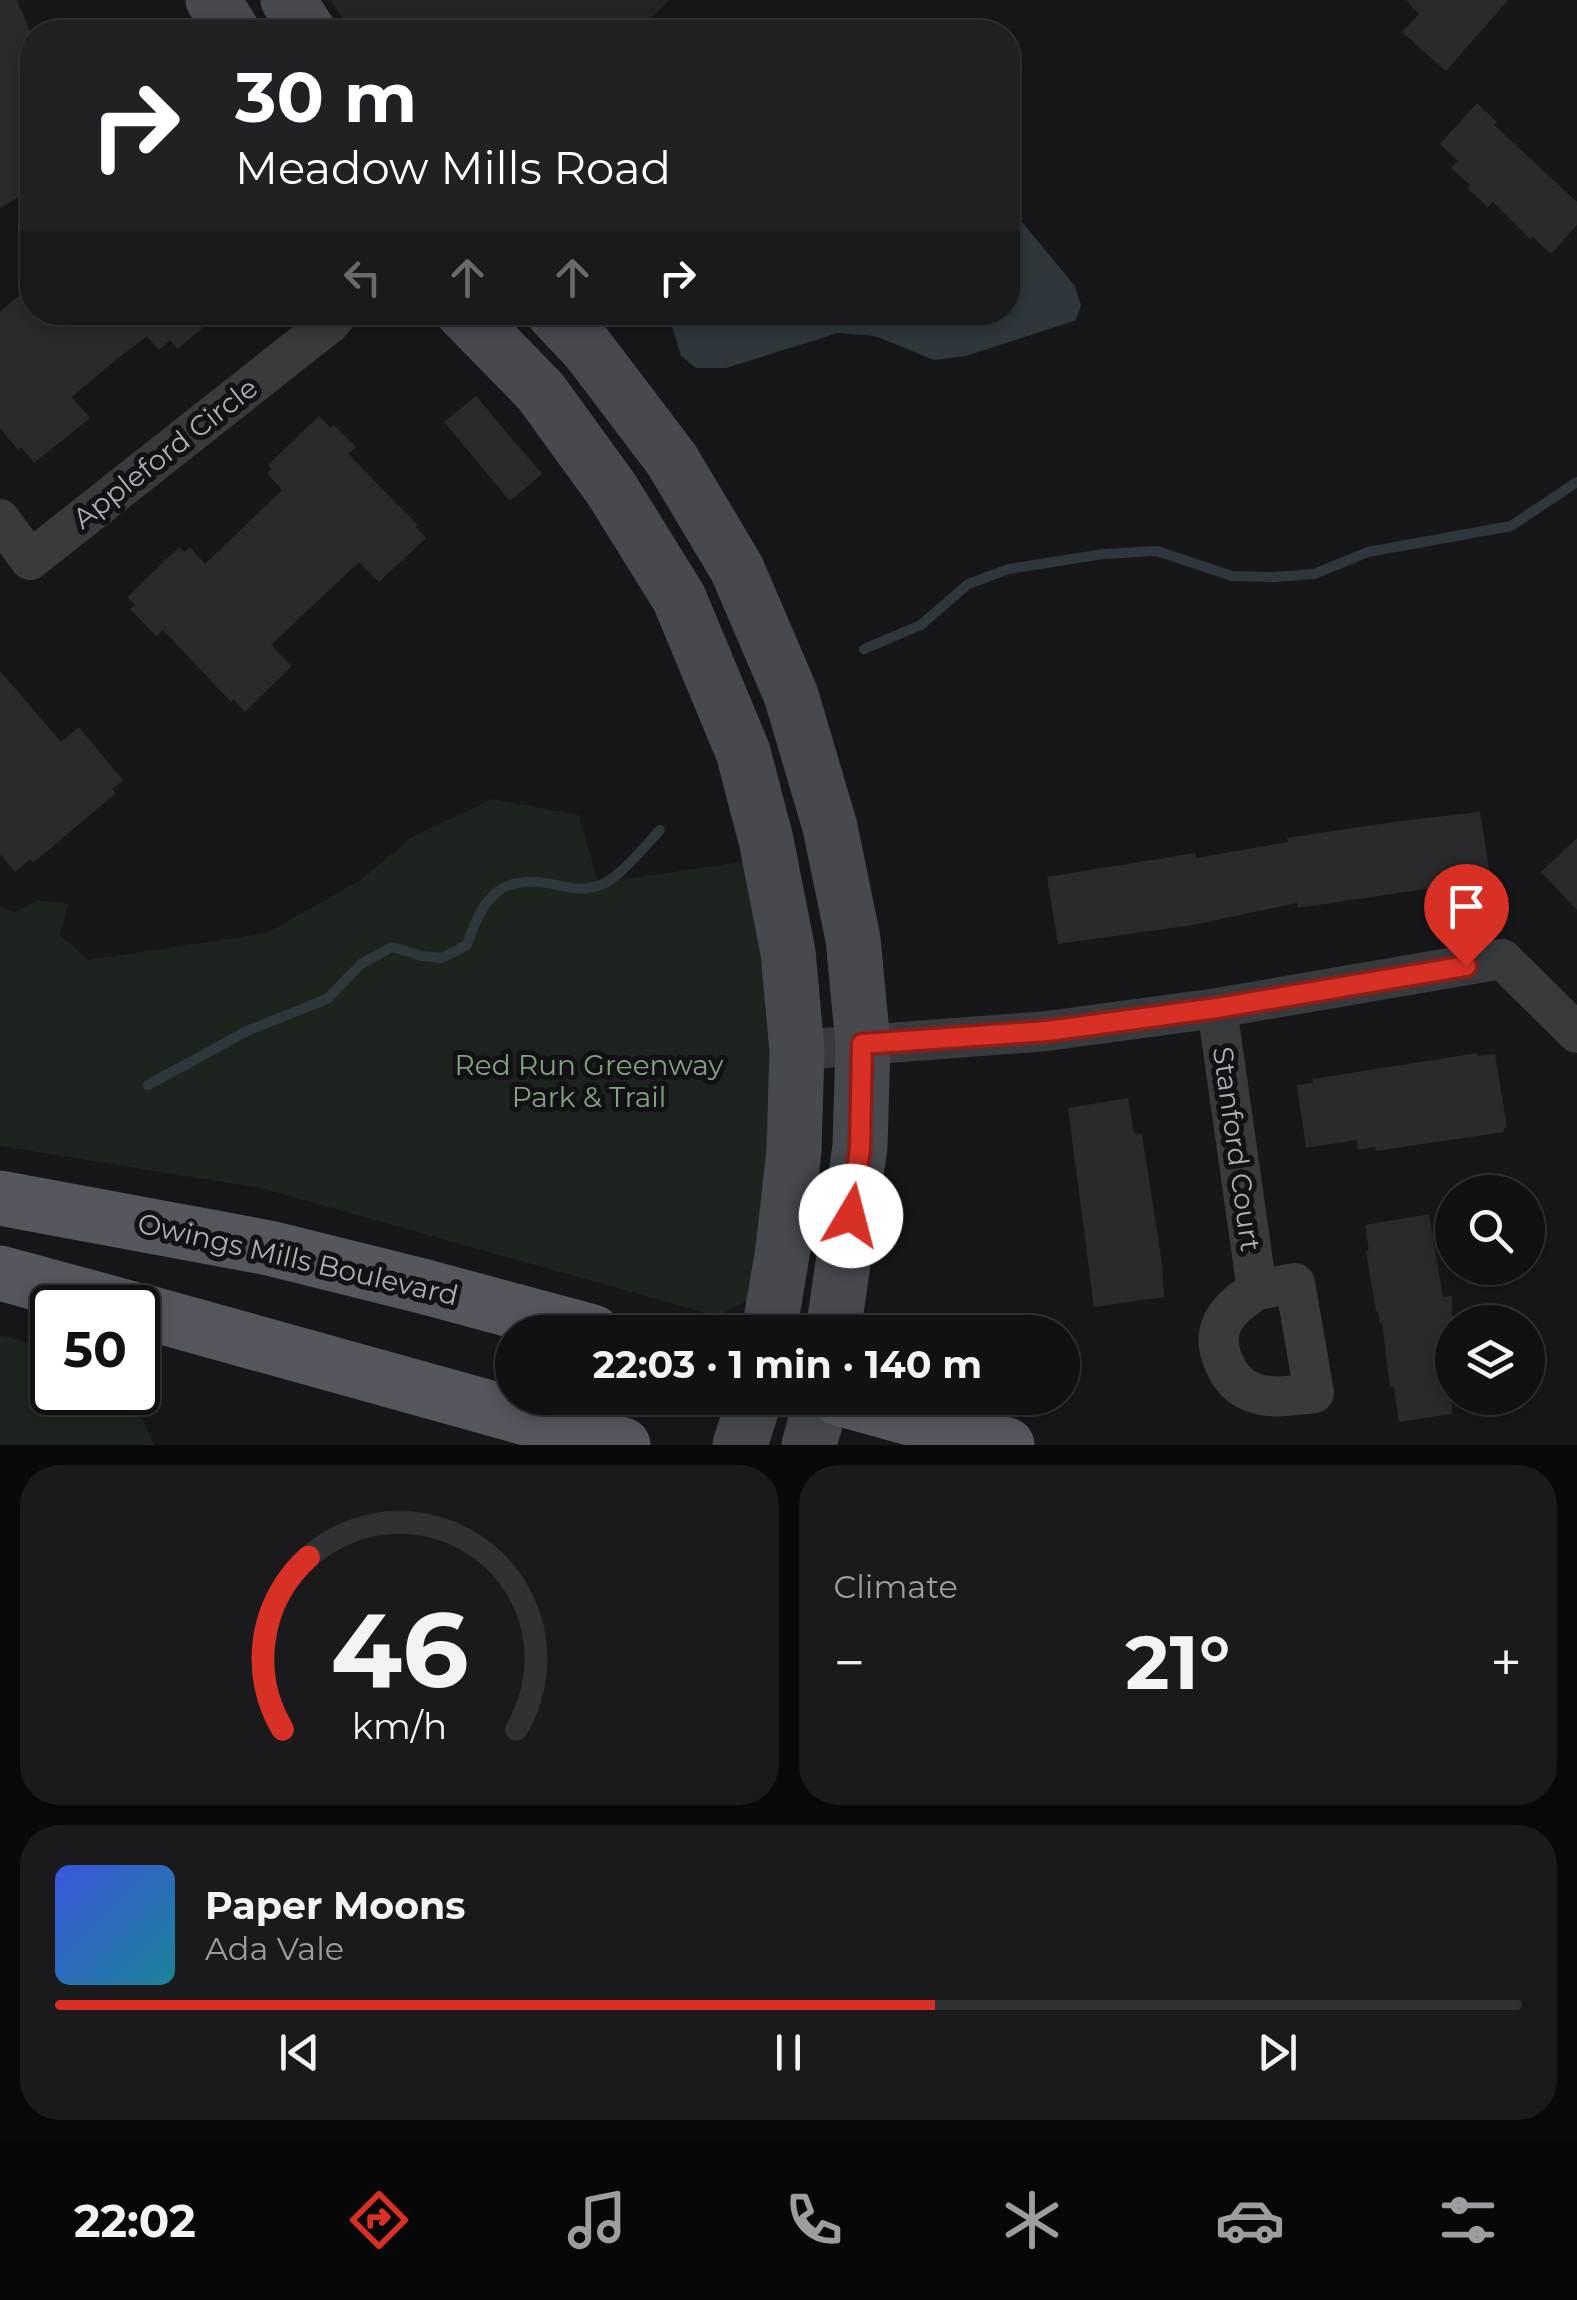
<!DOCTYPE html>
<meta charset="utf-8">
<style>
:root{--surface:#111113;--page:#1a1a1c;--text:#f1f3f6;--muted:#9c9da0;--line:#303133;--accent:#d93025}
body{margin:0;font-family:Montserrat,sans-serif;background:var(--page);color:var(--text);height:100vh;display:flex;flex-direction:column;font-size:38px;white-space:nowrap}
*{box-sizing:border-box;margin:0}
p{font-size:32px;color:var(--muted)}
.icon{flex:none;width:55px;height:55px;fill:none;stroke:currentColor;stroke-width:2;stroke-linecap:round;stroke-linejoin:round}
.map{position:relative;height:1445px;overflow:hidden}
.details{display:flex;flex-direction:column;gap:20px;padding:20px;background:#09090a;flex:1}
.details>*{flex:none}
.top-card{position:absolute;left:20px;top:20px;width:1000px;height:305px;border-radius:40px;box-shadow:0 5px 15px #0003,0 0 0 2px var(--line);background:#202124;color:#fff;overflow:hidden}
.controls{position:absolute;left:1435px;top:1175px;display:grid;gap:20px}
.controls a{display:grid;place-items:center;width:110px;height:110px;border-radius:50%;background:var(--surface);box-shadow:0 5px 15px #0003,0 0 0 2px var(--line);font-size:50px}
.speed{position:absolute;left:30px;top:1285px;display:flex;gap:20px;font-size:50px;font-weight:700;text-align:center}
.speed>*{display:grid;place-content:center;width:130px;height:130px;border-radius:50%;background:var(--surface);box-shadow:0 5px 15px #0003,0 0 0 2px var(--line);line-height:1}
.speed .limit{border:5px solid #111;border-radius:15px;background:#fff;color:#111}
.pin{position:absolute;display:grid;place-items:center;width:85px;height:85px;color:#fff;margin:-102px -42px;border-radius:50% 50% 50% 0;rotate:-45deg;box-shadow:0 0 10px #0007}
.pin .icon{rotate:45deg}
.me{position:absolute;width:110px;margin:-55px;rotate:8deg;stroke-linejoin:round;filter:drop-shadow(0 0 8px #0008)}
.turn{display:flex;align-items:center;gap:35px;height:210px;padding:0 50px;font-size:45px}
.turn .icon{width:130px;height:130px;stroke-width:2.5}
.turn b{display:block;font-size:70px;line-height:85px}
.lanes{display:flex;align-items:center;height:95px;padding:0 50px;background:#0003;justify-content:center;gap:50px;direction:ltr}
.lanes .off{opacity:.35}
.big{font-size:75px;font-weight:700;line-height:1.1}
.details .widget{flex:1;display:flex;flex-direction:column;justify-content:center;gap:15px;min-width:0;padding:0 35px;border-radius:40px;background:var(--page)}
.details .dial{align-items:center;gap:0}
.dial svg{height:260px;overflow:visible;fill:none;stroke:var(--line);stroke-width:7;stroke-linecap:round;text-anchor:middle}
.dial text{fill:var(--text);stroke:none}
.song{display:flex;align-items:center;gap:30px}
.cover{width:120px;height:120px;border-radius:15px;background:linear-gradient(135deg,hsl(230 70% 55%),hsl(190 70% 35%))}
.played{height:10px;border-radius:5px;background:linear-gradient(90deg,var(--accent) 60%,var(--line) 60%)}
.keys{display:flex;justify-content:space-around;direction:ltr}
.heat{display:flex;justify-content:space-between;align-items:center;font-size:55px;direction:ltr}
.details .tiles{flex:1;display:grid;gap:20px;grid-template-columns:1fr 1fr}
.widget:last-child{grid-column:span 2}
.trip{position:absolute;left:495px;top:1315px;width:585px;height:100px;border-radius:50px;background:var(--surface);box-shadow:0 5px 15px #0003,0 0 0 2px var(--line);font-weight:700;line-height:100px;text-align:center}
.tabs{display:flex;height:160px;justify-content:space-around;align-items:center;background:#070708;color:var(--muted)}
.tabs .icon{width:70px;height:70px}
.tabs .current{color:var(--accent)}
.tabs b{font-size:45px;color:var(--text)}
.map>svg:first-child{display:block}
.built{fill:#232326}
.green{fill:#1d241d}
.water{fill:#2d373c}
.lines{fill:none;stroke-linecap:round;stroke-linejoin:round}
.stream{stroke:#2d373c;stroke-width:10}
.building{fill:#2a2a2d}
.street{stroke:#383a3e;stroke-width:40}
.secondary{stroke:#46494e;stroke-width:55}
.primary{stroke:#54575d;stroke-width:55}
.route-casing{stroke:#8d1f18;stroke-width:25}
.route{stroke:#d93025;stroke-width:18}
.labels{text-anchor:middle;stroke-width:10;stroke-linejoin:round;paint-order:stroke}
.street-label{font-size:28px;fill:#aab0b8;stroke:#121214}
.park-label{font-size:28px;fill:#83a281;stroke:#121214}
</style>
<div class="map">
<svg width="1577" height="1445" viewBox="0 0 1577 1445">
<rect width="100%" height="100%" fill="#171719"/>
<!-- built -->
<path class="built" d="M330 0H670L637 32H353Z"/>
<!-- green -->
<g class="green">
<path d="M492 799 579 815 598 883 748 861 771 971 773 1288 717 1316 261 1188 0 1146V906L15 912 39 900 68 904 60 935 88 960 267 933 362 879 412 837Z"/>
<path d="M0 1335 52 1349V1392L111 1393 140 1414 154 1445H0Z"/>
</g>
<!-- water -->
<path class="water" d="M1008 205 1075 286 1081 305 1076 320 966 356 934 360 875 336 838 333 726 368H696L681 356 668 313 1008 312Z"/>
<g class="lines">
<!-- stream -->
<g class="stream">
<path d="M864 649 921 625 968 584 1009 569 1103 554 1157 551 1232 576 1275 577 1314 574 1368 552 1511 526 1577 482"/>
<path d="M148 1085 249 1030 327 999 361 964 392 947 422 956 442 958 467 945C483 896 502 872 557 885 572 889 588 891 603 884 621 876 646 845 660 830"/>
</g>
</g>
<!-- building -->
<g class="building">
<path d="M0 0H17L32 37V189L0 208Z"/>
<path d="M1406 0H1508L1446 71 1402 32 1419 14Z"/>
<path d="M1477 103 1497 122 1494 125 1577 202V225L1551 254 1532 236 1530 239 1493 202 1488 207 1467 188 1470 185 1451 168 1458 161 1440 144Z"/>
<path d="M32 285V312H221L178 349 170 340 159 350 147 336 118 358 72 397 90 418 34 463 21 447 18 450 0 428V312Z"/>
<path d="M476 396 542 474 510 501 444 422Z"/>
<path d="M319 416 331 428 334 425 356 447 348 454 418 525 416 527 426 538 379 582 359 562 271 645 292 666 245 712 234 700 231 702 163 630 156 636 130 609 135 605 127 597 179 547 184 552 190 547 205 564 282 490 267 473 271 469 268 465Z"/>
<path d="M0 671 61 742 79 727 123 780 112 789 116 793 33 863 30 859 15 872 0 854Z"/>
<path d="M1480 812 1490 876 1459 881V884L1298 908 1297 903 1193 925 1058 944 1047 877 1195 853 1196 858 1288 842 1287 838 1400 821Z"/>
<path d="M1577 838V910L1541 872Z"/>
<path d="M1477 1053V1056L1495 1054 1507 1128 1503 1129 1504 1132 1376 1151 1375 1147 1358 1150 1357 1140 1306 1148 1297 1085 1313 1083V1079Z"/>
<path d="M1128 1098 1134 1133 1142 1135 1162 1263 1164 1297 1094 1307 1068 1108Z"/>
<path d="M1429 1214 1443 1297 1452 1296V1414L1399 1422 1394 1387H1390L1382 1323 1380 1324 1378 1311 1376 1312 1366 1251H1369L1365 1225Z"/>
</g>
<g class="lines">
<!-- street -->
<g class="street">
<path d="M0 519 30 560 330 323 339 312"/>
<path d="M1217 1008 1257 1290C1227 1308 1208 1330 1225 1365 1230 1377 1240 1388 1252 1392 1271 1400 1295 1395 1314 1393L1295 1283 1257 1290"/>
<path d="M797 1050 1047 1031 1217 1008 1502 959 1577 1033"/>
</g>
<!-- secondary -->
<g class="secondary">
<path d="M213 0 233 32"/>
<path d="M288 0 309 32"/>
<path d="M463 312 541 392 612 490 679 598 743 752 766 840 788 952 797 1050 794 1151 783 1249 769 1332"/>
<path d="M553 312 587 348 672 460 737 569 791 695 830 827 853 939 863 1044 860 1147 833 1332"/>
<path d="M740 1445 755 1398"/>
<path d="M809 1445 822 1398"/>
</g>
<!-- primary -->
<g class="primary">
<path d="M0 1198 269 1248 422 1286 593 1332"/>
<path d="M0 1273 129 1308"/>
<path d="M138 1310 623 1445"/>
<path d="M838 1398 1007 1445"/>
</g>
</g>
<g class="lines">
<!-- route casing -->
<g class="route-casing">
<path id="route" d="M851 1216 860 1148 862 1044 1047 1031 1217 1008 1466 966"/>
</g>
<!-- route -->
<use href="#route" class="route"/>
</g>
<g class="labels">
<!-- street labels -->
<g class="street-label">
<text transform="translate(165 453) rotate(-38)" y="10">Appleford Circle</text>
<text transform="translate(1237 1149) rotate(82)" y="10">Stanford Court</text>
<text transform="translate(298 1259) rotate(13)" y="10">Owings Mills Boulevard</text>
</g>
<!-- park labels -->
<g class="park-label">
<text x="589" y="1075">Red Run Greenway<tspan x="589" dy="32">Park &amp; Trail</tspan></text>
</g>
</g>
</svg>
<div class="controls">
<a><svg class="icon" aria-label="search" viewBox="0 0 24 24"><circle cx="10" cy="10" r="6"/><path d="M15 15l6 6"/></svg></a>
<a><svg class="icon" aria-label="layers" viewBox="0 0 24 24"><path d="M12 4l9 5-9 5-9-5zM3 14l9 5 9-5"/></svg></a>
</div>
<div class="speed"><div class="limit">50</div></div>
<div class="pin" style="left:1466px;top:966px;background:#d93025"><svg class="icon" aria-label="arrive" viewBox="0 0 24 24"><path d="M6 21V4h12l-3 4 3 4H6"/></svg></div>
<svg class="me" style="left:851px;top:1216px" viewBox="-20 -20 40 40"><circle r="19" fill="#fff"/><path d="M0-13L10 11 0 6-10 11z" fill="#d93025"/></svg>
<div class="trip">22:03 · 1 min · 140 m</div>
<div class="top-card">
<div class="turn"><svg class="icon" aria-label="right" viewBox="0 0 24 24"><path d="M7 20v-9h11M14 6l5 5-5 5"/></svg><div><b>30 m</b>Meadow Mills Road</div></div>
<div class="lanes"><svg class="icon off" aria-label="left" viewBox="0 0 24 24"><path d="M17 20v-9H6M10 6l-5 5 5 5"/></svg><svg class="icon off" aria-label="ahead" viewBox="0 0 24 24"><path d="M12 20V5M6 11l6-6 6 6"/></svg><svg class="icon off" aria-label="ahead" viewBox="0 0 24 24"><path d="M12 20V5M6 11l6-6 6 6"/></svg><svg class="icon" aria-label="right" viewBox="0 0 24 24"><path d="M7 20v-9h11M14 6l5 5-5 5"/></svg></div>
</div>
</div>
<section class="details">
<div class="tiles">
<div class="widget dial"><svg viewBox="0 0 100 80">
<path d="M14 69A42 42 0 1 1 86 69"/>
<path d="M14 69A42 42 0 0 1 22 16" stroke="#d93025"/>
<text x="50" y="56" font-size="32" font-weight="700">46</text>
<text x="50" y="72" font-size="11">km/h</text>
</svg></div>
<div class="widget"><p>Climate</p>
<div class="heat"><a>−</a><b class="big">21°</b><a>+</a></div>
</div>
<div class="widget">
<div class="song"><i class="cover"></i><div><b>Paper Moons</b><p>Ada Vale</p></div></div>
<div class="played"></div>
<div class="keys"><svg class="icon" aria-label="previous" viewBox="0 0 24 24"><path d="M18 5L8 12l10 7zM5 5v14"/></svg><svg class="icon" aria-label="pause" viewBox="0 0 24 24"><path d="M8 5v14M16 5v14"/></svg><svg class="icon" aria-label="next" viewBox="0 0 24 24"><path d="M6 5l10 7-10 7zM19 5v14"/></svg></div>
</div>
</div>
</section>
<nav class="tabs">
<b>22:02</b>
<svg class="icon current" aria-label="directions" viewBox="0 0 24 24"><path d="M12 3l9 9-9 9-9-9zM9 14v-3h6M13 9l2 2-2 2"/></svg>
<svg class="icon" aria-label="music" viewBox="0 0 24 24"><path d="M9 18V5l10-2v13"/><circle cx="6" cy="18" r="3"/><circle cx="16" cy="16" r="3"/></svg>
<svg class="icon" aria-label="phone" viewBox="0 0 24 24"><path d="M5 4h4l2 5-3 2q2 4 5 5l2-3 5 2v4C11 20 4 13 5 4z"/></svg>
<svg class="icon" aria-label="climate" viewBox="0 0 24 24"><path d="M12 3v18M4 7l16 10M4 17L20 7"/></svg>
<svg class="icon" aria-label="car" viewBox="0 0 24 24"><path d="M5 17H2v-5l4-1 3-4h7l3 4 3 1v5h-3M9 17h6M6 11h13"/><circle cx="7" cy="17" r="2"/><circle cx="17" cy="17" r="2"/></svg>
<svg class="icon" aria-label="filters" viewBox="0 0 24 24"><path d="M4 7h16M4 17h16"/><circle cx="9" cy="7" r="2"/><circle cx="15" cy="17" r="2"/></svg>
</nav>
